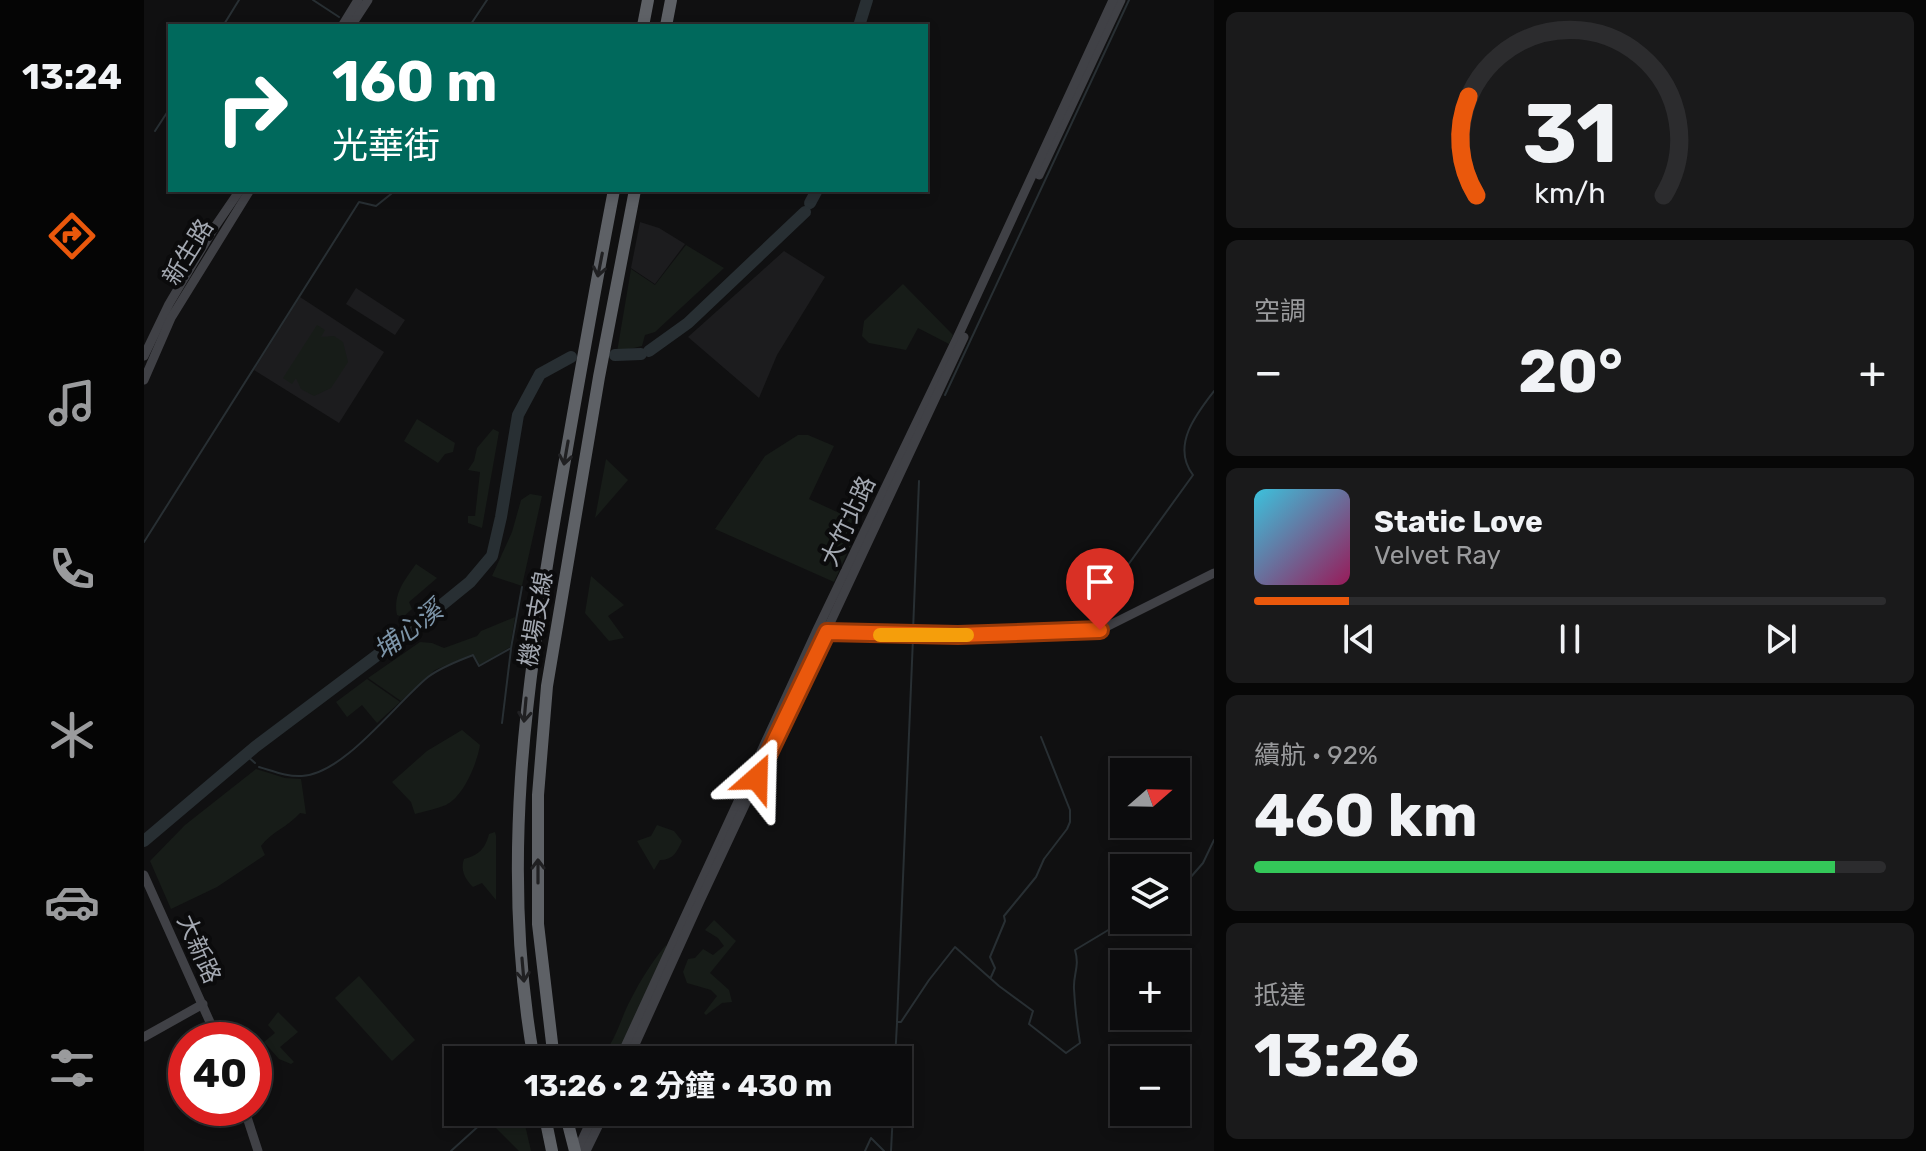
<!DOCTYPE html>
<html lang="zh-TW">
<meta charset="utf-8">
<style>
:root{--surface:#0c0c0d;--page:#1a1a1b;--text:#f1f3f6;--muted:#9a9b9d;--line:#2c2c2e;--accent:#ea580c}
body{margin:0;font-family:Rubik,"Noto Sans TC",sans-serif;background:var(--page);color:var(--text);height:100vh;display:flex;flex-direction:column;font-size:30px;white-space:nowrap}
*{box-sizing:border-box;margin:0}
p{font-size:26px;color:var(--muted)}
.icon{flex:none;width:44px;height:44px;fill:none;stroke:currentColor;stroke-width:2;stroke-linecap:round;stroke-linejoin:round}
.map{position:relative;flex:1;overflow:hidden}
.details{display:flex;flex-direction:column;gap:12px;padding:12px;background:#070707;width:712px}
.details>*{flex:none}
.top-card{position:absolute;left:24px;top:24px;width:760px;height:168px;border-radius:0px;box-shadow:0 4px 12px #0003,0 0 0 2px var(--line);background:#00695c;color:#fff;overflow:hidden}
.needle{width:52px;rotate:70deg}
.controls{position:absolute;left:966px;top:758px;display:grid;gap:16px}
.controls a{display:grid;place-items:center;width:80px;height:80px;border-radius:0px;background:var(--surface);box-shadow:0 4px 12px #0003,0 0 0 2px var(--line);font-size:40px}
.speed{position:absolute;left:24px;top:1022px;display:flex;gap:16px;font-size:40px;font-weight:700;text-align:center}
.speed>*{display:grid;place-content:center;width:104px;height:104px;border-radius:50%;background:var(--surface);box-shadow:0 4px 12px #0003,0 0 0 2px var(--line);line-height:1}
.speed .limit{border:12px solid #d22;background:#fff;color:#111}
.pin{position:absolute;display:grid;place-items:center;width:68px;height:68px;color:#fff;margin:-82px -34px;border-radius:50% 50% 50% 0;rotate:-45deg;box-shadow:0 0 8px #0007}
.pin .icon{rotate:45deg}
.me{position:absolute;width:88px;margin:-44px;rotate:25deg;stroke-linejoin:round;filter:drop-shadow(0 0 6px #0008)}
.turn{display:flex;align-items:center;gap:28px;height:168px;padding:0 32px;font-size:36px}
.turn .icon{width:104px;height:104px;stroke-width:2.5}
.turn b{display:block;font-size:56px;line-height:68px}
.big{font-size:60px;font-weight:700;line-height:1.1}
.details .tile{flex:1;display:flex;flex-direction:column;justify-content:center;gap:12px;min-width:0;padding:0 28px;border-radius:12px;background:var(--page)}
.details .dial{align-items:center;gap:0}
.dial svg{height:208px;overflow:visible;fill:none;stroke:var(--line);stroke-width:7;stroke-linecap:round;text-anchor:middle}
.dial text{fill:var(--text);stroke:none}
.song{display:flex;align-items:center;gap:24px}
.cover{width:96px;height:96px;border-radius:12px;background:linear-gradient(135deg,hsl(190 70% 55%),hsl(330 70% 35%))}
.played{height:8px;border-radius:4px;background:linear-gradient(90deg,var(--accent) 15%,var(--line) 15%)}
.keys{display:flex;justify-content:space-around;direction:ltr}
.heat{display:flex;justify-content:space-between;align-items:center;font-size:44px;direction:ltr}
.charge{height:12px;border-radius:6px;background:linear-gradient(90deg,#34c759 92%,var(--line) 0)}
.trip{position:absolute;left:300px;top:1046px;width:468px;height:80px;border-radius:0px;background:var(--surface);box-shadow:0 4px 12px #0003,0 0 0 2px var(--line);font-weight:700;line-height:80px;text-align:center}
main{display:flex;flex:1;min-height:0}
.menu{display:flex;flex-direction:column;width:144px;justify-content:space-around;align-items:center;background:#050505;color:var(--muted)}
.menu .icon{width:56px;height:56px}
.menu .active{color:var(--accent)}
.menu b{font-size:36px;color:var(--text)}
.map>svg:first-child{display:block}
.built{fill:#1c1c1e}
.green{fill:#171c18}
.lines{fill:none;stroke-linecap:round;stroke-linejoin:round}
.stream{stroke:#282f33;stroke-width:2}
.river{stroke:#282f33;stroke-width:12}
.secondary{stroke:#404146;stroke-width:9}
.highway{stroke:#5e6166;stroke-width:12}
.oneway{stroke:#202022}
.route-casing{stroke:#983908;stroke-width:20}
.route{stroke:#ea580c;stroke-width:14}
.slow{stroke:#f59e0b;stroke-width:14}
.labels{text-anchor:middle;stroke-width:8;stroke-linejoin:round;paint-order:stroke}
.street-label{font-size:24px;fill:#a3a8b1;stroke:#0b0b0c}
.water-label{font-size:26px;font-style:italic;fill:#7d95a9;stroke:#0b0b0c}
</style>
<main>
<nav class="menu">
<b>13:24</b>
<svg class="icon active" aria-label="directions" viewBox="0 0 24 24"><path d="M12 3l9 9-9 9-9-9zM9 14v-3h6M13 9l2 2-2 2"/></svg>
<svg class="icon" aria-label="music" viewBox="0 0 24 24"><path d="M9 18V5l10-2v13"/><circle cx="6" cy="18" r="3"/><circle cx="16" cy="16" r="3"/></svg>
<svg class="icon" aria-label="phone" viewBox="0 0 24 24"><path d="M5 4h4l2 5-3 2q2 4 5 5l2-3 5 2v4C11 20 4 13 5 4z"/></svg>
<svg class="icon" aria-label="climate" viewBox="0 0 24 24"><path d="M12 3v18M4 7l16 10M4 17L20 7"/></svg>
<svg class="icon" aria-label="car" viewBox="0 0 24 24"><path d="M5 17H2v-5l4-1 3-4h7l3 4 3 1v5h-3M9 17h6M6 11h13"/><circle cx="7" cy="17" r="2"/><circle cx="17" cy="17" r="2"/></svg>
<svg class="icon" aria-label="filters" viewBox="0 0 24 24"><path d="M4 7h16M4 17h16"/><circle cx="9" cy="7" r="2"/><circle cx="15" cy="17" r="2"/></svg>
</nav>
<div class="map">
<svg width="1070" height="1151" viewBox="0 0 1070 1151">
<rect width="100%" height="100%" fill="#101011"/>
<!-- built -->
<g class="built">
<path d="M496 222 515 228 541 244 511 284 487 268Z"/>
<path d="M640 251 681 277 633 355 615 398 544 337Z"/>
<path d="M212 288 261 320 251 335 202 304Z"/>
<path d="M156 297 240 352 195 423 110 370Z"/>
</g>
<!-- green -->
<g class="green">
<path d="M542 245 580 268 511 332 501 335 498 346 473 352 487 269 511 285Z"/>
<path d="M759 284 809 335 805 344 774 328 762 350 725 343 718 336 720 321Z"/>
<path d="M173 325 181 330 177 337 190 336 199 342 204 362 187 388 170 396 157 389 152 378 148 384 139 378Z"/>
<path d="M273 419 311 443 309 452 301 454 294 463 260 441Z"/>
<path d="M349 429 355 432 338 528 324 523V516H331L336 472 324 470 330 461 333 448Z"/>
<path d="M654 435H664L690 446 665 499 717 523 690 582 571 529 621 456Z"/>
<path d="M462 459 484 480 451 518Z"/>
<path d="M386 494 398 496 378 586 348 576 368 532 377 500Z"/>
<path d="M272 564 293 578 265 602 268 609 259 617 253 615C249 594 260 581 272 564Z"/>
<path d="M447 576 480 605 464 616 480 638 465 641 441 613Z"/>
<path d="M371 617 366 647 336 665 329 654 291 670 257 701 224 678 276 642 288 643 300 648 333 636 337 631Z"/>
<path d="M223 679 256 702 233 723 218 705 203 717 192 702Z"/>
<path d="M318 730 336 745C333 763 320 796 302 805 292 809 281 811 271 814L267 802 248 782 283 751Z"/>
<path d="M112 769 141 778 157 779 162 814 156 813C144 827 127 832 117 846L121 855 73 887 27 909 6 861 41 825Z"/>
<path d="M513 825 530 831 538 841C533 852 529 860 516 860L510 870 493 841 507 836Z"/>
<path d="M351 832 352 836V900L338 883 329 887C321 879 316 870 320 859 335 855 341 849 345 834Z"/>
<path d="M570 920 592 941 566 973 585 990 588 1002 578 1003 562 1015 560 1013 573 996 567 990 543 983 539 972 544 959 551 958 559 949 569 955 580 946 574 938 561 930Z"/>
<path d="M522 945 523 950 471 1060H454C473 1041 475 1021 487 999 496 981 509 960 522 945Z"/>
<path d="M215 976 271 1040 248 1061 191 998Z"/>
<path d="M134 1012 154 1032 136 1047 150 1062 147 1064 135 1059 120 1042 131 1033 124 1025Z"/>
<path d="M353 1112H378L387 1151H375L344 1120Z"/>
</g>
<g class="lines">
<!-- stream -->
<g class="stream">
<path d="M169 0 195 17"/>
<path d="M327 24 343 0"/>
<path d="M79 26 95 0"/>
<path d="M11 131 26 108"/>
<path d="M801 395 985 0"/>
<path d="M0 542 215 202 232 206 252 190"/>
<path d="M950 612 1049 475C1027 446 1052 414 1070 391"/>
<path d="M769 631 775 481"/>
<path d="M769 638 753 1022H757L785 980 811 947 855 986 889 1011 885 1024 922 1053 936 1043C933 1025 931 1008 930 989 929 974 936 967 931 950L981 920"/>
<path d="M358 723 367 649"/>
<path d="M102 755 111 763"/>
<path d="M115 767C129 771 143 777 158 776 200 774 252 703 284 677 297 667 314 661 329 655L335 666 367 648 378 587"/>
<path d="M1032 894 1059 863 1070 840"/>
<path d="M847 977 851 968 846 957 861 921 860 916 892 877 900 859 923 829 926 822V810L897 737"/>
<path d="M751 1060 753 1023"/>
<path d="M307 1151 350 1112"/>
<path d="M721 1151 727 1138 740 1151"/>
<path d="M747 1151 749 1112"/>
</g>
<!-- river -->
<g class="river">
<path d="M715 26 723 0"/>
<path d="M666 203 673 190"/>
<path d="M505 351 544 323 661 212"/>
<path d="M471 355 497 354"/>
<path d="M0 841 111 747 272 626 326 582 348 556 357 517 374 415 396 374 427 357"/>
</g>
<!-- secondary -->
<g class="secondary">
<path d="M198 26 214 0"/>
<path d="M207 26 224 0"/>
<path d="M895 175 977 0"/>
<path d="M0 356 25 304 70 228 96 190"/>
<path d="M0 380 27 318 106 190"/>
<path d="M679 631 814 635 956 630 1070 573"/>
<path d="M0 875 74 1040"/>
<path d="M0 1037 59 1004"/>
<path d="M475 1060 673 630 815 334 969 0"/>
<path d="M484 1060 556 901 820 337"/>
<path d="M100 1108 114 1151"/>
<path d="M433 1151 451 1112"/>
<path d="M442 1151 461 1112"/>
</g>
<!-- highway -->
<g class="highway">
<path d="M499 26 504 0"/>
<path d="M522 26 527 0"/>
<path d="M390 1060C356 871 381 687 414 500 432 397 450 293 470 190"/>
<path d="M410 1060 394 924V795L403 686 455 377 491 190"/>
<path d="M400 1112 408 1151"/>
<path d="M421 1112 431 1151"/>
</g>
</g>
<!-- one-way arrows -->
<defs><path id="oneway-shaft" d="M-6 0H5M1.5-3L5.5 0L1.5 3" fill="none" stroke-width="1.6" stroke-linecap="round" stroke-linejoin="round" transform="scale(2)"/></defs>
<g class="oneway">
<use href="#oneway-shaft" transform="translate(456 265) rotate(101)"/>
<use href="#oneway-shaft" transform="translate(422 453) rotate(100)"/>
<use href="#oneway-shaft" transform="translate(381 710) rotate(95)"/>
<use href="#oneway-shaft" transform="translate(394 871) rotate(-90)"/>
<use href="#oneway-shaft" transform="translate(379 970) rotate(85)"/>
</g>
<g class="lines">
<!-- route casing -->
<g class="route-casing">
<path id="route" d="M613 778 683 632 814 635 956 630"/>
</g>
<!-- route -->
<use href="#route" class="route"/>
<!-- slow -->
<path class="slow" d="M736 635H823"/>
</g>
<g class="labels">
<!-- street labels -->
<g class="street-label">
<text transform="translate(44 252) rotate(-58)" y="8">新生路</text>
<text transform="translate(704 521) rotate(-65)" y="8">大竹北路</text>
<text transform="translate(392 619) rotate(-80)" y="8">機場支線</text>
<text transform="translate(55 949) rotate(66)" y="8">大新路</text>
</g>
<!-- water labels -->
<g class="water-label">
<text transform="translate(264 630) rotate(-37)" y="9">埔心溪</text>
</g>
</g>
</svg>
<div class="controls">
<a><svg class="needle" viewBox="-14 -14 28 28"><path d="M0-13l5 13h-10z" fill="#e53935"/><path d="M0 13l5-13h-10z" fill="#9a9b9d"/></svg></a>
<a><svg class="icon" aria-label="layers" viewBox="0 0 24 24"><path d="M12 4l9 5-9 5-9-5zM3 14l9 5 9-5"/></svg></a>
<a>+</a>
<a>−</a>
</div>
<div class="speed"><div class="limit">40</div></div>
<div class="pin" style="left:956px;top:630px;background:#d93025"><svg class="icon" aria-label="arrive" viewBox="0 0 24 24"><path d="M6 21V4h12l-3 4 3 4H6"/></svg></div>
<svg class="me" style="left:613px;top:778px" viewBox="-20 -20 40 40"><path d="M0-17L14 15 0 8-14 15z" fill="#ea580c" stroke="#fff" stroke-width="4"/></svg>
<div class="trip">13:26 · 2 分鐘 · 430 m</div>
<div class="top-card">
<div class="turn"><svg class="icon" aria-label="right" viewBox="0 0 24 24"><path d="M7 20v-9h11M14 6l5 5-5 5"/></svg><div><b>160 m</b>光華街</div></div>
</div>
</div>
<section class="details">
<div class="tile dial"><svg viewBox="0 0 100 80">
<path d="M14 69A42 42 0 1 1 86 69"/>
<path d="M14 69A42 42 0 0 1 11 31" stroke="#ea580c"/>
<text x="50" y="56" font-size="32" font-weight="700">31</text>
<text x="50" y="72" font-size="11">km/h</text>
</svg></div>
<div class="tile"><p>空調</p>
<div class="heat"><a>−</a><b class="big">20°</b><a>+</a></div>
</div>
<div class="tile">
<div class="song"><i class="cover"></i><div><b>Static Love</b><p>Velvet Ray</p></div></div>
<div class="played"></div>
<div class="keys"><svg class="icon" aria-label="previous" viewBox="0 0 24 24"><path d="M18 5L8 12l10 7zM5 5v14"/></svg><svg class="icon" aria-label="pause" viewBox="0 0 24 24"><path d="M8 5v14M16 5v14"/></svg><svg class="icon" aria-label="next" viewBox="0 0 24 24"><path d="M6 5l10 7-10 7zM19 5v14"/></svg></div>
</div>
<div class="tile"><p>續航 · 92%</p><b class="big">460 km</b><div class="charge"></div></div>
<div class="tile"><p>抵達</p><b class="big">13:26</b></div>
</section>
</main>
